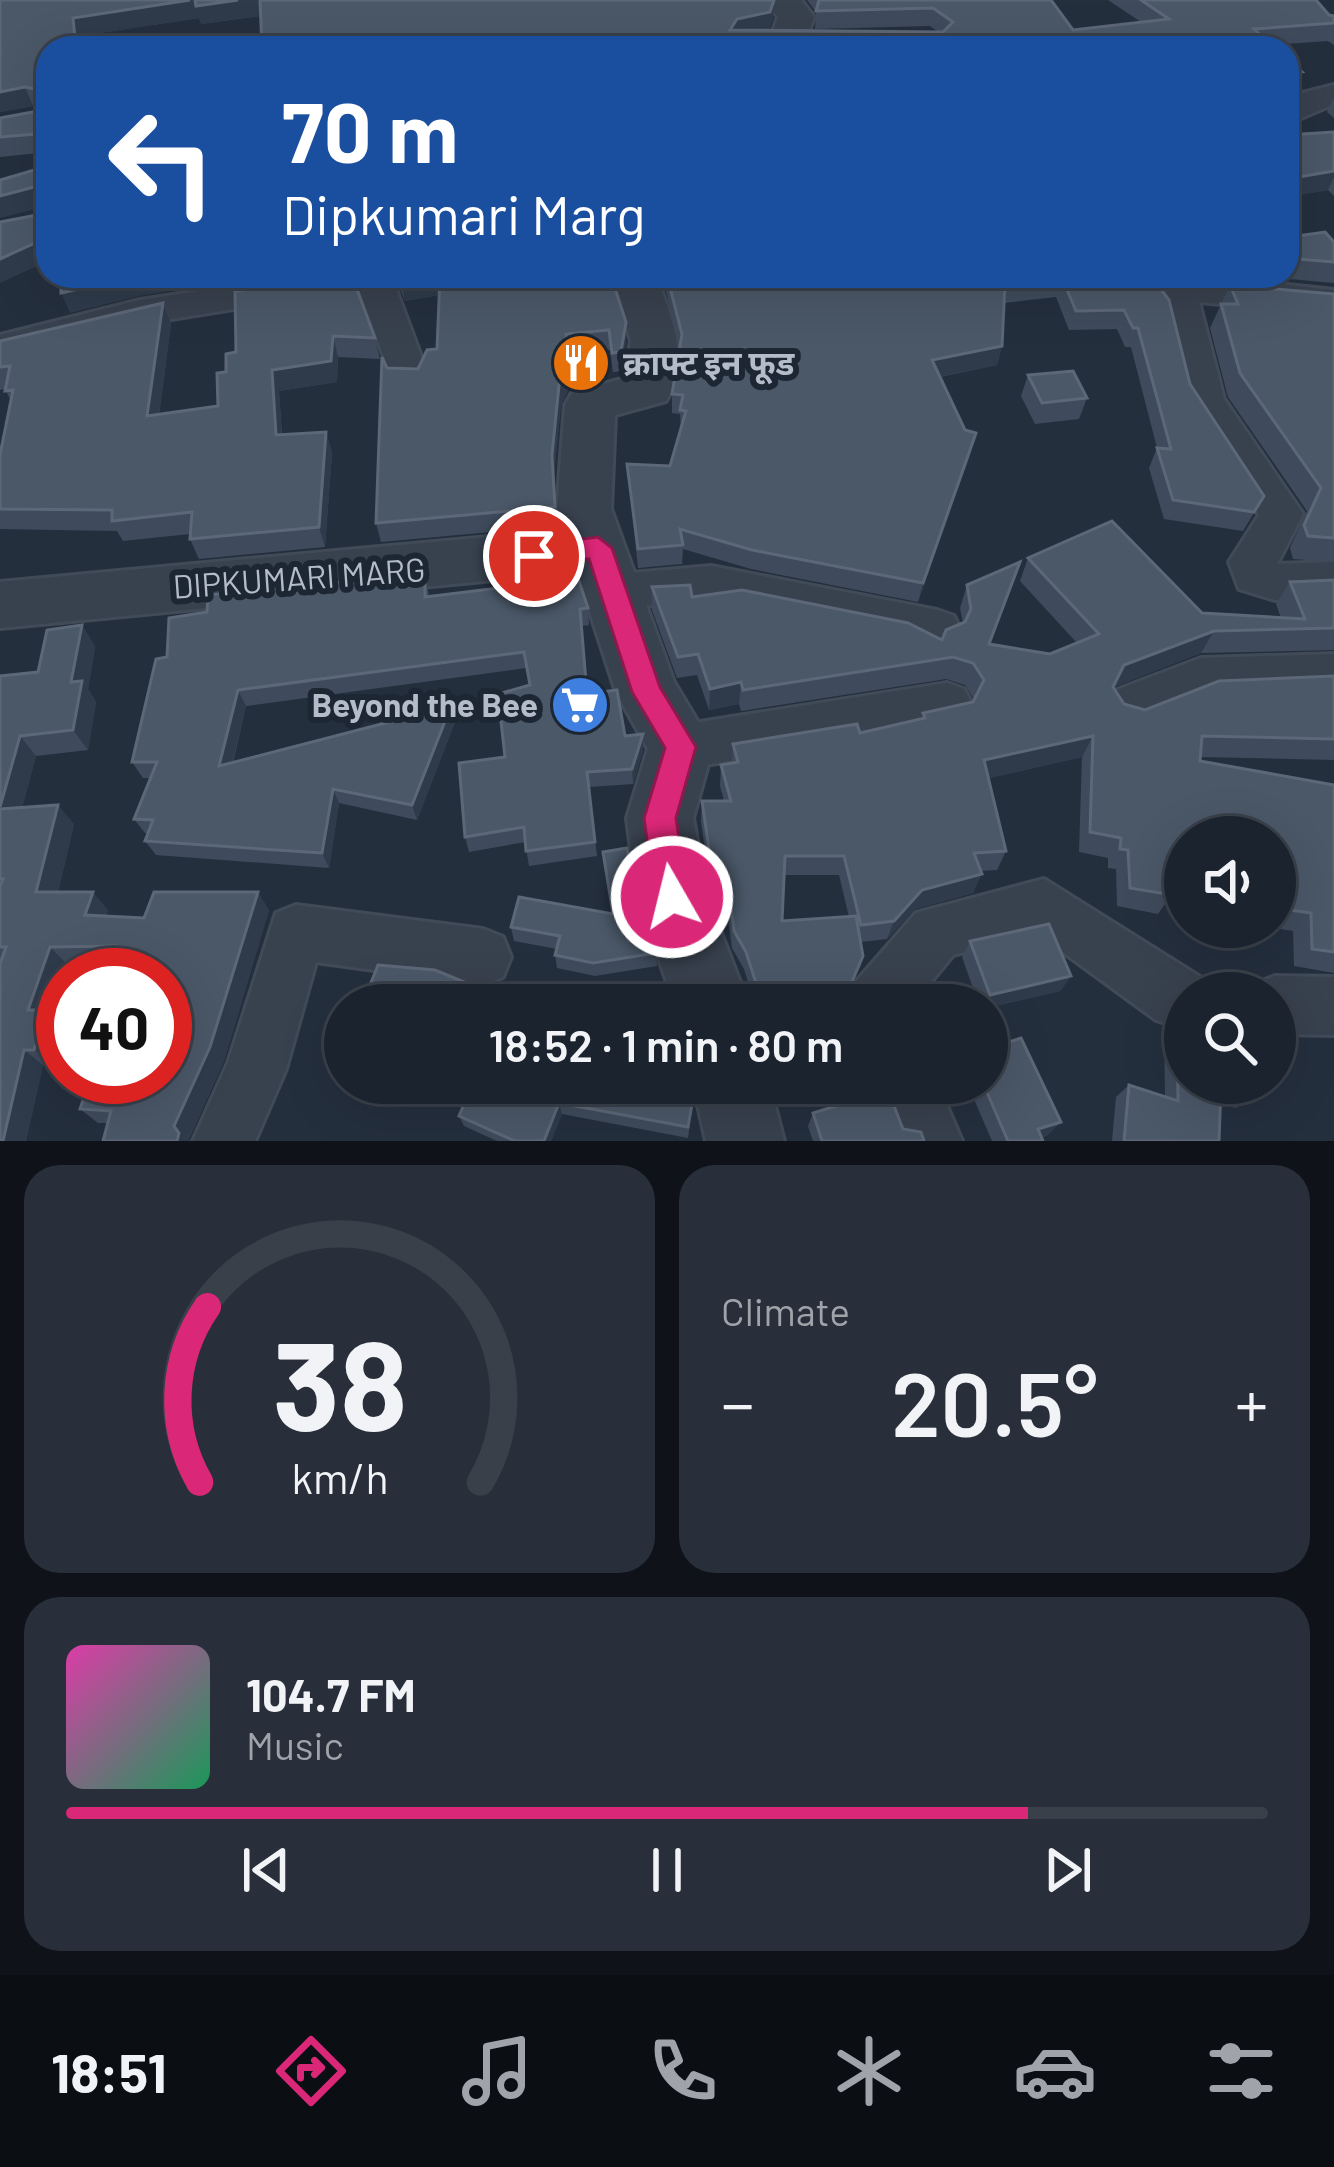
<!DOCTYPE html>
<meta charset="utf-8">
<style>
:root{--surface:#1b232e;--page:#282f3a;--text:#f1f3f6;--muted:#a0a4aa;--line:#39404a;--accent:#db2777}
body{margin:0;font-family:Barlow,"Noto Sans Devanagari",sans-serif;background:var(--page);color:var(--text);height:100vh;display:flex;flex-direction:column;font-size:45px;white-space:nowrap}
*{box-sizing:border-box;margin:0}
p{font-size:39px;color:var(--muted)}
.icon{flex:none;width:66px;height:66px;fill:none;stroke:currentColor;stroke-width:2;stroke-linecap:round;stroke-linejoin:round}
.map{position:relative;height:1141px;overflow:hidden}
.panel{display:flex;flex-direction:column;gap:24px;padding:24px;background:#0f1319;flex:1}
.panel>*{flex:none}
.hud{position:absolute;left:36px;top:36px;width:1263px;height:252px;border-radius:36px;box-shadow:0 12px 48px #0002,0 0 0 3px var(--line);background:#1a4fa0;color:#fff;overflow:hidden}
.tools{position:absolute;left:1164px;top:816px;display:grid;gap:24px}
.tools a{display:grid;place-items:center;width:132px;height:132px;border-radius:50%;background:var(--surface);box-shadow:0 12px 48px #0002,0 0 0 3px var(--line);font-size:60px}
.speed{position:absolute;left:36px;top:948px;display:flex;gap:24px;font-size:60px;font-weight:700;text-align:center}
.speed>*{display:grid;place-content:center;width:156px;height:156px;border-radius:50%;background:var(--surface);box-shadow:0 12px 48px #0002,0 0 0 3px var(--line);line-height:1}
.speed .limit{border:18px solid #d22;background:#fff;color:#111}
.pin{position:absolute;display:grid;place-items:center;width:102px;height:102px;color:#fff;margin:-51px;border:6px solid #fff;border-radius:50%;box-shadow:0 3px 12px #0007}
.me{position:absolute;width:132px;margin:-66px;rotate:352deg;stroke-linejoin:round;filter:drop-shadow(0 0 9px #0008)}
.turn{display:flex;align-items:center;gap:42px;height:252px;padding:0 48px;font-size:54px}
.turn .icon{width:156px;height:156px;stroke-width:2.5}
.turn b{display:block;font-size:84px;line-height:102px}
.big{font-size:90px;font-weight:600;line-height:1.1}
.panel .widget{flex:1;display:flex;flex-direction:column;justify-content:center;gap:18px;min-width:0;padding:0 42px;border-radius:36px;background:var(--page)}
.panel .dial{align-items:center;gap:0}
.dial svg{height:312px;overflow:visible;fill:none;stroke:var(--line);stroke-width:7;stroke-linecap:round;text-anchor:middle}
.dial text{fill:var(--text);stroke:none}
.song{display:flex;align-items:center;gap:36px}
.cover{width:144px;height:144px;border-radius:18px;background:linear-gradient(135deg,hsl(320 70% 55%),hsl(150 70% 35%))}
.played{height:12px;border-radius:6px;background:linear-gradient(90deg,var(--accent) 80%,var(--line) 80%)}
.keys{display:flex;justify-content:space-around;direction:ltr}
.heat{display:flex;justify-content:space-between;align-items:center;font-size:66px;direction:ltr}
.panel .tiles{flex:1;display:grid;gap:24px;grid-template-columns:1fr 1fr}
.widget:last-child{grid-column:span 2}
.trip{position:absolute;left:324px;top:984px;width:684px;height:120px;border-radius:60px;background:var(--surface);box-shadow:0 12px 48px #0002,0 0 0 3px var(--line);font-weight:600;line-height:120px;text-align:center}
.dock{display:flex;height:192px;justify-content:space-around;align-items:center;background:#0b0e12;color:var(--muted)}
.dock .icon{width:84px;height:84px}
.dock .active{color:var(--accent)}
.dock b{font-size:54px;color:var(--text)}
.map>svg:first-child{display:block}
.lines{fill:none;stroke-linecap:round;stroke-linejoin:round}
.minor-casing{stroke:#414a57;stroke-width:6}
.tertiary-casing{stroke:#414a57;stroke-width:6}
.minor{fill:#38414e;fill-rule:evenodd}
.tertiary{fill:#38414e;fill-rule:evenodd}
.wall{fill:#3f4b5c;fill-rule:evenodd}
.shaded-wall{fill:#2f3b4b}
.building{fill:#4b5868;stroke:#5c6777;stroke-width:3}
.route{fill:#db2777;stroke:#8e194d;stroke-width:3}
.labels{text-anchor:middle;stroke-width:12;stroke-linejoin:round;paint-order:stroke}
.poi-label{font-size:33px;font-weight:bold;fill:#b4bcc9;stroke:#1d2633;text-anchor:start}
.street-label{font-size:33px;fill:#b4bcc9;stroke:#1d2633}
</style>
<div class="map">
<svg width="1334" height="1141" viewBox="0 0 1334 1141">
<rect width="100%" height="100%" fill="#242f3e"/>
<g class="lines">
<!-- minor casing -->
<g class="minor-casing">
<g id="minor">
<path d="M1334 85V104L1287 124V97Z"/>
<path d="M297 276H391L428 375 422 384H394L359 289 140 324 0 361V335L140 300Z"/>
<path d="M1134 276H1176L1184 282 1205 276 1334 290V314L1199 302 1224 399 1303 514 1277 564 1334 562V598L1275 600 1239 589 1229 562 1259 515 1185 401 1162 301Z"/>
<path d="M711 566 937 610 954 616 960 629 954 642 937 648 711 602 614 607 598 602 591 589 598 576Z"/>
<path d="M1334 654V694L1204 698 1131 727 1114 721 1106 706 1114 691 1201 658Z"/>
<path d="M947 683 964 689 972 704 964 719 947 725 681 769 663 762 656 747 663 732 681 725Z"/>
<path d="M1044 879 1205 980 1211 993H1185V1029L1156 1020 1037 933 953 955 912 1005H846L854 984 916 913Z"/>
<path d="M296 905 483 929 503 937 511 957 503 977 483 985 316 962 286 1069 255 1141H193L228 1063 276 913Z"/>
<path d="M1275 976 1334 977V1035L1275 1034V993H1251L1254 984Z"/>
<path d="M877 1083H937L962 1141H900Z"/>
</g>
</g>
<!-- tertiary casing -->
<g class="tertiary-casing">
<g id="tertiary">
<path d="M765 0H801L814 17 803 48H734L740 40 772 34 778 17Z"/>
<path d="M610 276H656C671 317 691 360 666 401L615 415 611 509 674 682 713 747 693 818 707 897 749 1005H675L637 897 627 818 648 749 616 692 577 572 0 628V582L563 530 557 509 565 405 572 393 625 378 631 341Z"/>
<path d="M693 1083H769L784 1141H706Z"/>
</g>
</g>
<!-- minor -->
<use href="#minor" class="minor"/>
<!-- tertiary -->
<use href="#tertiary" class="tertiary"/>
</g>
<!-- wall -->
<g class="wall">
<path d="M0 0H774L773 18 769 30 938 32 930 26 815 29 816 12 807 0H1051L1073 30 1141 22 1108 0H1316L1329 15 1334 16V45L1328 41 1272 45 260 16 201 24 199 18 80 36 48 48V152L0 157V118L38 111V107L33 106 0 112Z"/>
<path d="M1334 97V118L1327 112Z"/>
<path d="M1334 132V196L1328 190 1287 197V135Z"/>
<path d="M1287 233 1290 237 1334 242V283L1255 276H1287Z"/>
<path d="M395 276H611L626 341 622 371 613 372 610 350 567 354 569 388 561 405 554 474 557 526 381 542 376 523 387 368 418 369 437 349 439 295 405 301Z"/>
<path d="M664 276H1151L1190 384 1264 496 1243 531 1164 519 1149 468 1157 448 1131 347H1125L1117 329 1069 330 1056 297 1004 303 1002 346 997 365 940 377 971 452 918 602 751 569 683 549 682 564 638 568 627 464 670 466 681 430 680 414 672 413V394L680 346 664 284Z"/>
<path d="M1230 285 1334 294V562L1293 559 1290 548 1307 511 1228 397 1210 328Z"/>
<path d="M235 291 375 338 380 359 338 357 337 382 279 391 282 434 326 432 332 453 325 547 199 559 190 539V534L123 541 117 531 0 529V455L11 401 5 389 0 390V341L163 303 171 324 159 415 218 406 226 372 236 352Z"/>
<path d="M1028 375 1087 398 1079 419 1035 424 1021 396Z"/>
<path d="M1028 558 1202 613 1281 618 1276 604 1290 582 1334 580V650L1201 653 1113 687 1124 704 1145 710 1334 676V760L1200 757V761L1334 785V973L1294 966 1293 931 1266 927H1275V837H1185V904L1167 901 1158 914 1117 906 1116 869 1108 868V858L1079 852 1082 757 989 778 1006 851 997 870 981 871 973 893 915 909 887 939 861 942 863 956 849 991 875 1005H755L744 969 732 948 726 902 711 896 701 821 702 801H724L720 786 721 765 732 763 733 744 860 733 922 719 923 713 973 702 974 699 965 685 946 679 741 711 739 704 709 710 697 675 677 678 652 610V587L692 597 942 640 963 623 960 608 967 585 990 644 1050 654 1077 643 1020 581ZM784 875H839L849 917 782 921Z"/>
<path d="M425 574 429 596 588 608 589 625 582 626 588 694 625 736 643 750 633 784 589 787 597 856 529 866 525 842 469 852 465 837 505 757 530 685 526 668 246 706 233 763 455 722 417 820 339 803 329 868 156 855 145 841 148 833H145L134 819 151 778H143L132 762 167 657Z"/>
<path d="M82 625 95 647 88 689 96 702 88 750 36 756 22 807 74 824 58 892 108 910 106 916 144 918 269 910 224 1061 189 1139 190 1141H103L108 1123H98L80 1109 165 1077 110 963 67 964 51 1013 63 1024V1033L53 1065H43L26 1141 0 959V676L38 672Z"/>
<path d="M603 852 632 884 656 953 657 966 595 976 557 968 555 955 557 949 514 941 511 927 612 914Z"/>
<path d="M970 941 1071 976 1060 991 987 1008V1005H979L962 957Z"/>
<path d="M1177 1013 1251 1083V1096L1236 1108 1221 1104 1219 1141H1112L1116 1097 1129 1085 1165 1097 1164 1027Z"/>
<path d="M393 1083H663L694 1093 688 1138 562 1114 551 1141H497L464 1126 459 1116 467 1097Z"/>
<path d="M820 1083H885L903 1129 924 1141H813L808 1126 813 1113 829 1108Z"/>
<path d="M967 1083H987L1048 1135 1041 1138 1043 1141H992Z"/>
</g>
<!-- shaded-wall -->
<g class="shaded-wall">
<path d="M190 0H260L264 15 201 24 199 18 80 36 81 48H76L73 18Z"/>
<path d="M774 0 773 18 769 30H730L737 19Z"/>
<path d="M1302 72 1294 91 1287 92V75Z"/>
<path d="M25 87 33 106 0 112V92Z"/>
<path d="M1334 171V177L1328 190 1287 197V179Z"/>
<path d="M38 186 47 206 0 218V196Z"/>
<path d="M48 237V261L0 283V259Z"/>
<path d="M132 276H267L139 296 70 313 61 293Z"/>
<path d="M432 276H440L444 294 405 301 401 281Z"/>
<path d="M163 303 171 324 156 437 147 416Z"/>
<path d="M626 322V341L622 371 621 352Z"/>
<path d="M566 334 569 388 561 405 554 474 557 526 552 455Z"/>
<path d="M333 336 338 357 337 382 279 391 283 456 276 435 272 370Z"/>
<path d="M1002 346 997 365 928 379 932 360Z"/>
<path d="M326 432 332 453 325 547 319 527Z"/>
<path d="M976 433 971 452 918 602 923 583Z"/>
<path d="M82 625 95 647 88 689 96 702 88 750 73 730 71 682Z"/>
<path d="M1214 631 1201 653 1112 687 1124 665Z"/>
<path d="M741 682 739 704 709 710 710 689Z"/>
<path d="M238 690 246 706 228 781 219 766Z"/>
<path d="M451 706 455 722 417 820 412 805Z"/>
<path d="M643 734V750L633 784 632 769Z"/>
<path d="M20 736 36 756 17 828 0 810Z"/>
<path d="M1093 736 1082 757 976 781 984 760Z"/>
<path d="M333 789 339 803 329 868 322 853Z"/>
<path d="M58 805 74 824 54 910 36 892Z"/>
<path d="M982 874 973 893 915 909 887 939 894 921 922 890Z"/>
<path d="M93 892 108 910 101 933 85 915Z"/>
<path d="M258 892 269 910 224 1061 189 1139 190 1141H177L174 1126Z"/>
<path d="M50 947 67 964 51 1013 63 1024V1033L53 1065 34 1050 28 1010Z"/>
<path d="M1071 976 1060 991 987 1008V1005H984L990 995Z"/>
<path d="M479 988 484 1001 482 1005H473Z"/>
<path d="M24 1050 43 1065 26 1141H3Z"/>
<path d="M559 1103 562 1114 551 1141H544Z"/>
<path d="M1061 1122 1048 1135 1032 1141 1038 1129Z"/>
</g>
<!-- building -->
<g class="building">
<path d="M0 0H190L73 18 76 48H48V133L0 137V118L38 111 40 90 25 87 0 92Z"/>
<path d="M195 0H238L196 6Z"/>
<path d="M260 0H774L770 12 737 19 730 30 943 32 953 22 933 8 816 11 819 0H1051L1073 30 1169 19 1141 0H1316L1329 15 1334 16V23L1254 29 1275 48H262Z"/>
<path d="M1287 59 1302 72 1287 75Z"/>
<path d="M1334 132V171L1287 179V135Z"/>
<path d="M48 166V237L0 259V222L42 214 44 191 38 186 0 196V180Z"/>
<path d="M1325 232 1334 242V262L1287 258V233L1290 237Z"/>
<path d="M61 276H132L61 293Z"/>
<path d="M332 276H352L375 338 333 336 331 361 272 370 276 435 326 432 319 527 190 539 192 512 112 521V510L0 509V455L13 390 5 391 10 366 0 367V341L163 303 147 416 218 406 217 373 226 372V354L236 352 235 291Z"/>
<path d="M399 276H432L401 281Z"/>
<path d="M440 276H611L626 322 621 352 612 353 609 330 566 334 568 369 559 385 552 455 555 507 376 523 382 357 387 368 418 369 427 350 437 349Z"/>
<path d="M667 276H1151L1169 300 1190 384 1264 496 1254 512 1173 500 1157 448 1171 449 1138 328H1133L1124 310 1076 311 1062 278 1005 284 1002 346 932 360 965 430 976 433 923 583 752 550 680 529 683 545 638 549 627 464 670 466 686 411 680 410 683 395 672 394 682 334Z"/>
<path d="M1230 285 1334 294V538L1308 536 1304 525 1321 488 1240 373 1221 304H1238Z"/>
<path d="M1073 371 1087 398 1042 403 1028 375Z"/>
<path d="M1112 521 1202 613 1305 619 1290 582 1334 580V628L1214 631 1124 665 1113 687 1124 704 1145 710 1219 681 1334 676V739L1202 736 1200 761 1334 785V952L1312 949 1311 913 1275 908V837H1185V883L1171 881 1172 895 1130 888 1128 850 1120 849 1121 838 1090 832 1093 736 984 760 1006 851 974 853 982 874 922 890 894 921 861 925 844 856H785L782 921 856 916 863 956 848 991 871 993 875 1005H763L746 952 734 931 728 883 713 877 702 801H731L721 765 738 762 733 744 857 724 860 733 925 718 923 713 973 702 984 680 973 663 953 657 743 690 741 682 710 689 698 654 678 657 652 587 690 585 692 597 742 590 908 623 942 640 946 630 965 622 971 609 967 585 1020 562 989 644 1050 654 1099 634 1028 558Z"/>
<path d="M572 560 588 608 580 609 587 694 617 690 625 736 643 734 632 769 587 772 595 842 526 851 524 827 465 837 459 763 505 757 498 694 530 685 524 652 238 690 219 766 451 706 412 805 333 789 322 853 145 841 153 820 134 819 157 762H132L156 659 167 657 169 618 207 612 208 595 425 574V597L507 587 508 566Z"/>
<path d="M82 625 71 682 82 681 73 730 20 736 0 807V676L38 672 47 630Z"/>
<path d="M58 805 36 892H93L85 915 144 918 154 892H258L210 1047 174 1126 179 1133 177 1141H103L111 1111 80 1109 91 1077H165V975H106L116 946 50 947 28 1010H48L34 1050H24L3 1141H0V964L6 947H0V886L3 879H0V809Z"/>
<path d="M627 848 632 884 656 953 593 963 555 955 560 936 511 927 519 897 613 914 603 852Z"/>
<path d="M1049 924 1071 976 990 995 970 941Z"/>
<path d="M378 965 435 970 479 988 473 1005H362Z"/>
<path d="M1177 1013 1185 1015V1083H1251V1096L1221 1088 1219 1141H1124L1129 1085 1178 1101Z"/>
<path d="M1021 1038 1061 1122 1038 1129 1043 1141H1008L983 1083H987V1049Z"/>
<path d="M447 1083H663L693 1089 694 1093 688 1127 559 1103 544 1141H515L459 1116 471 1088Z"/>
<path d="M831 1083H885L903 1129 921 1132 924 1141H822L813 1113 839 1105Z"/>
</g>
<!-- route -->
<path class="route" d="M598 537 612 548 660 687 696 747 676 818 688 897 683 908 672 913 660 908 655 897 644 818 665 748 632 692 589 559 534 566 520 556 534 545Z"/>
<!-- icons -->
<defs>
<g id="restaurant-disc" transform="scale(3)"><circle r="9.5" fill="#e8710a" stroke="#1d2633"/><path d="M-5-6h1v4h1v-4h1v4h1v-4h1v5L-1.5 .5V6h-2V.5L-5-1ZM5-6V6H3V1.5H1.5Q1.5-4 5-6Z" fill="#fff"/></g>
<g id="supermarket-disc" transform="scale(3)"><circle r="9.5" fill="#3f7fe0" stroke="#1d2633"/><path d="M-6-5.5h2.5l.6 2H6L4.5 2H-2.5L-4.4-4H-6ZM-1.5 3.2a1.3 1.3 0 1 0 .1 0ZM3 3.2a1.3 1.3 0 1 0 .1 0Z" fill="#fff"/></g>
</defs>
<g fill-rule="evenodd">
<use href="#restaurant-disc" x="581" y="363"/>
<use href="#supermarket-disc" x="580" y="705"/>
</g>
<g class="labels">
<!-- poi labels -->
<g class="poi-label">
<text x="623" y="375">क्राफ्ट इन फूड</text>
<text x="538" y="717" text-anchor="end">Beyond the Bee</text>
</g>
<!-- street labels -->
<g class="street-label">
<text transform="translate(299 578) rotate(-4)" y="12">DIPKUMARI MARG</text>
</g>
</g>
</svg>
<div class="tools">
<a><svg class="icon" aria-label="sound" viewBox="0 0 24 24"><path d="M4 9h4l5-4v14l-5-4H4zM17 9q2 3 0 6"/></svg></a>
<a><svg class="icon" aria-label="search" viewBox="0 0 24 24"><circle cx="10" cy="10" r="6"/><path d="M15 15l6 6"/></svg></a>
</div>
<div class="speed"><div class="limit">40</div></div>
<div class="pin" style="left:534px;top:556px;background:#d93025"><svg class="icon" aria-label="arrive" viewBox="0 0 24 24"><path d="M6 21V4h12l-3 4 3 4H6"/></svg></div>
<svg class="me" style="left:672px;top:897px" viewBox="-20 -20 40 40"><circle r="17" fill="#db2777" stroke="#fff" stroke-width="3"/><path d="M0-11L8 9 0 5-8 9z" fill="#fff"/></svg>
<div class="trip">18:52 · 1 min · 80 m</div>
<div class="hud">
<div class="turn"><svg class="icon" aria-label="left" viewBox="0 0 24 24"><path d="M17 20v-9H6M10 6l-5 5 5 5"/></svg><div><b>70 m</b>Dipkumari Marg</div></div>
</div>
</div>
<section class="panel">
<div class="tiles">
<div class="widget dial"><svg viewBox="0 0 100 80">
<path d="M14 69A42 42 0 1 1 86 69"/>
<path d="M14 69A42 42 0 0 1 16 24" stroke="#db2777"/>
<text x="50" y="56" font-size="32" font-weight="700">38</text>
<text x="50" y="72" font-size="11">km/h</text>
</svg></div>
<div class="widget"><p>Climate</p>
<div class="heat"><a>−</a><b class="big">20.5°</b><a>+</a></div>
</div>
<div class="widget">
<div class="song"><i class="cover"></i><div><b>104.7 FM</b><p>Music</p></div></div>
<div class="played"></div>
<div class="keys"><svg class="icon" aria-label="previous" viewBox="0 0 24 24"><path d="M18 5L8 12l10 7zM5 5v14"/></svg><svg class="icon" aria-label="pause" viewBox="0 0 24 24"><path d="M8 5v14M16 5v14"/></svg><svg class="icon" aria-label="next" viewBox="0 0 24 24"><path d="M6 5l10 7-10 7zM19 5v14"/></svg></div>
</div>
</div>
</section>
<nav class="dock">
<b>18:51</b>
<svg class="icon active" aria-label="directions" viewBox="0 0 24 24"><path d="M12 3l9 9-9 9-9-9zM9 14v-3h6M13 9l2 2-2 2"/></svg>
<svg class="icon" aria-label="music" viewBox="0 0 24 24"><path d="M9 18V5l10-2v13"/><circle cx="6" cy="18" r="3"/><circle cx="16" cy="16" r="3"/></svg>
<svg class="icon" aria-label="phone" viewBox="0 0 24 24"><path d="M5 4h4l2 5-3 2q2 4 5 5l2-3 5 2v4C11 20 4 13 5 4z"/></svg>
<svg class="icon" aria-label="climate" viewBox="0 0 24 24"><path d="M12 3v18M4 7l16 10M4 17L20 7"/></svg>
<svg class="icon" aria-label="car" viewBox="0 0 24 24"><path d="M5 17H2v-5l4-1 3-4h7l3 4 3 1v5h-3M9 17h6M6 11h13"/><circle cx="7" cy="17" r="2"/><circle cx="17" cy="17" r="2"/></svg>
<svg class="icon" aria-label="filters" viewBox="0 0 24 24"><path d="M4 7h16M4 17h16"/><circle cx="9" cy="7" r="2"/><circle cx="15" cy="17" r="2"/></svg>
</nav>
